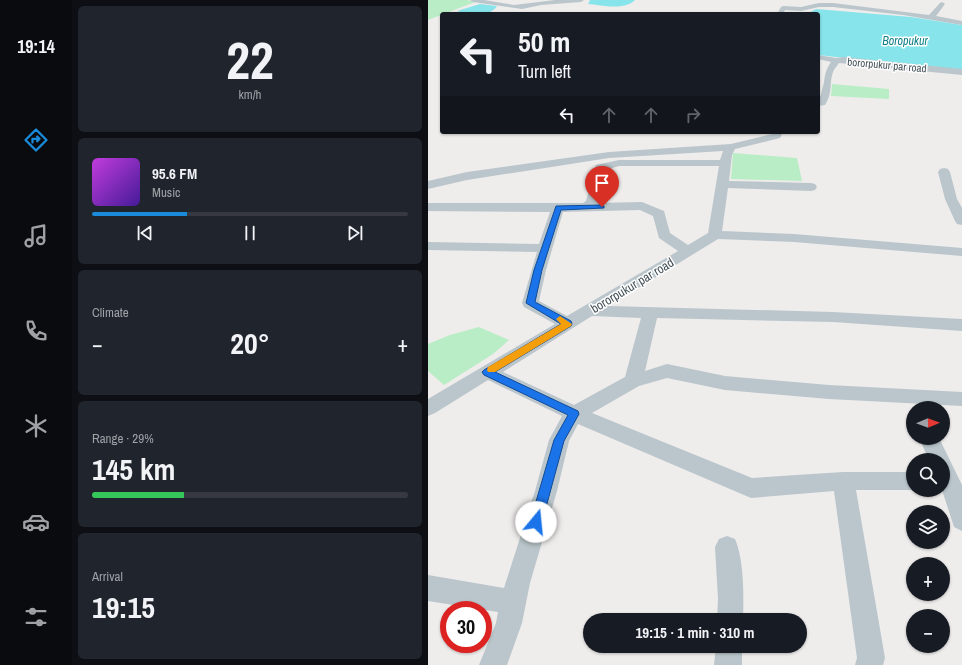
<!DOCTYPE html>
<meta charset="utf-8">
<style>
:root{--surface:#171b24;--page:#20242c;--text:#f1f3f6;--muted:#9ea1a6;--line:#363941;--accent:#1a8bda}
body{margin:0;font-family:"Archivo Narrow",sans-serif;background:var(--page);color:var(--text);height:100vh;display:flex;flex-direction:column;font-size:15px;white-space:nowrap}
*{box-sizing:border-box;margin:0}
p{font-size:13px;color:var(--muted)}
.icon{flex:none;width:22px;height:22px;fill:none;stroke:currentColor;stroke-width:2;stroke-linecap:round;stroke-linejoin:round}
.map{position:relative;flex:1;overflow:hidden}
.side{display:flex;flex-direction:column;gap:6px;padding:6px;background:#0d0f14;width:356px}
.side>*{flex:none}
.top-card{position:absolute;left:12px;top:12px;width:380px;height:122px;border-radius:4px;box-shadow:0 1px 3px #0004;background:#171b24;color:var(--text);overflow:hidden}
.needle{width:26px;rotate:89deg}
.fabs{position:absolute;left:478px;top:401px;display:grid;gap:8px}
.fabs a{display:grid;place-items:center;width:44px;height:44px;border-radius:50%;background:var(--surface);box-shadow:0 1px 3px #0004;font-size:20px}
.speed{position:absolute;left:12px;top:601px;display:flex;gap:8px;font-size:20px;font-weight:700;text-align:center}
.speed>*{display:grid;place-content:center;width:52px;height:52px;border-radius:50%;background:var(--surface);box-shadow:0 1px 3px #0004;line-height:1}
.speed .limit{border:6px solid #d22;background:#fff;color:#111}
.pin{position:absolute;display:grid;place-items:center;width:34px;height:34px;color:#fff;margin:-41px -17px;border-radius:50% 50% 50% 0;rotate:-45deg;box-shadow:0 0 4px #0007}
.pin .icon{rotate:45deg}
.me{position:absolute;width:44px;margin:-22px;rotate:17deg;stroke-linejoin:round;filter:drop-shadow(0 0 3px #0008)}
.turn{display:flex;align-items:center;gap:14px;height:84px;padding:0 12px;font-size:18px}
.turn .icon{width:52px;height:52px;stroke-width:2.5}
.turn b{display:block;font-size:28px;line-height:34px}
.lanes{display:flex;align-items:center;height:38px;padding:0 12px;background:#0003;justify-content:center;gap:20px;direction:ltr}
.lanes .off{opacity:.35}
.big{font-size:30px;font-weight:700;line-height:1.1}
.side .card{flex:1;display:flex;flex-direction:column;justify-content:center;gap:6px;min-width:0;padding:0 14px;border-radius:6px;background:var(--page)}
.side .dial{align-items:center;gap:0}
.dial b{font-size:52px;line-height:1}
.song{display:flex;align-items:center;gap:12px}
.cover{width:48px;height:48px;border-radius:6px;background:linear-gradient(135deg,hsl(290 70% 55%),hsl(260 70% 35%))}
.played{height:4px;border-radius:2px;background:linear-gradient(90deg,var(--accent) 30%,var(--line) 30%)}
.keys{display:flex;justify-content:space-around;direction:ltr}
.heat{display:flex;justify-content:space-between;align-items:center;font-size:22px;direction:ltr}
.charge{height:6px;border-radius:3px;background:linear-gradient(90deg,#34c759 29%,var(--line) 0)}
.trip{position:absolute;left:155px;top:613px;width:224px;height:40px;border-radius:20px;background:var(--surface);box-shadow:0 1px 3px #0004;font-weight:700;line-height:40px;text-align:center}
main{display:flex;flex:1;min-height:0}
.tab-bar{display:flex;flex-direction:column;width:72px;justify-content:space-around;align-items:center;background:#090b0e;color:var(--muted)}
.tab-bar .icon{width:28px;height:28px}
.tab-bar .on{color:var(--accent)}
.tab-bar b{font-size:18px;color:var(--text)}
.map>svg:first-child{display:block}
.green{fill:#b9edc5}
.water{fill:#86e4ea}
.lines{fill:none;stroke-linecap:round;stroke-linejoin:round}
.minor{fill:#bac6cb;fill-rule:evenodd}
.route{fill:#1a73e8;stroke:#114b97}
.slow{fill:#f59e0b}
.labels{text-anchor:middle;stroke-width:3;stroke-linejoin:round;paint-order:stroke}
.far-street-label{font-size:11px;fill:#455259;stroke:#fff}
.far-water-label{font-size:12px;font-style:italic;fill:#0e7f86;stroke:#fff}
.street-label{font-size:13px;fill:#455259;stroke:#fff}
</style>
<main>
<nav class="tab-bar">
<b>19:14</b>
<svg class="icon on" aria-label="directions" viewBox="0 0 24 24"><path d="M12 3l9 9-9 9-9-9zM9 14v-3h6M13 9l2 2-2 2"/></svg>
<svg class="icon" aria-label="music" viewBox="0 0 24 24"><path d="M9 18V5l10-2v13"/><circle cx="6" cy="18" r="3"/><circle cx="16" cy="16" r="3"/></svg>
<svg class="icon" aria-label="phone" viewBox="0 0 24 24"><path d="M5 4h4l2 5-3 2q2 4 5 5l2-3 5 2v4C11 20 4 13 5 4z"/></svg>
<svg class="icon" aria-label="climate" viewBox="0 0 24 24"><path d="M12 3v18M4 7l16 10M4 17L20 7"/></svg>
<svg class="icon" aria-label="car" viewBox="0 0 24 24"><path d="M5 17H2v-5l4-1 3-4h7l3 4 3 1v5h-3M9 17h6M6 11h13"/><circle cx="7" cy="17" r="2"/><circle cx="17" cy="17" r="2"/></svg>
<svg class="icon" aria-label="filters" viewBox="0 0 24 24"><path d="M4 7h16M4 17h16"/><circle cx="9" cy="7" r="2"/><circle cx="15" cy="17" r="2"/></svg>
</nav>
<section class="side">
<div class="card dial"><b>22</b><p>km/h</p></div>
<div class="card">
<div class="song"><i class="cover"></i><div><b>95.6 FM</b><p>Music</p></div></div>
<div class="played"></div>
<div class="keys"><svg class="icon" aria-label="previous" viewBox="0 0 24 24"><path d="M18 5L8 12l10 7zM5 5v14"/></svg><svg class="icon" aria-label="pause" viewBox="0 0 24 24"><path d="M8 5v14M16 5v14"/></svg><svg class="icon" aria-label="next" viewBox="0 0 24 24"><path d="M6 5l10 7-10 7zM19 5v14"/></svg></div>
</div>
<div class="card"><p>Climate</p>
<div class="heat"><a>−</a><b class="big">20°</b><a>+</a></div>
</div>
<div class="card"><p>Range · 29%</p><b class="big">145 km</b><div class="charge"></div></div>
<div class="card"><p>Arrival</p><b class="big">19:15</b></div>
</section>
<div class="map">
<svg width="534" height="665" viewBox="0 0 534 665">
<rect width="100%" height="100%" fill="#efecec"/>
<!-- green -->
<g class="green">
<path d="M0 0H39L47 2 0 20Z"/>
<path d="M404 84 461 89V99L403 96Z"/>
<path d="M305 153 369 158 374 181 303 179Z"/>
<path d="M51 327 81 340 65 354 16 385 0 371V344L22 335Z"/>
</g>
<!-- water -->
<g class="water">
<path d="M162 0H207C196 11 173 5 160 4Z"/>
<path d="M52 4 69 6C61 18 41 15 29 11Z"/>
<path d="M388 9 483 17 534 25V71L390 55V14H379Z"/>
</g>
<g class="lines">
<!-- minor -->
<g class="minor">
<path d="M42 0H56L86 5 127 0H156L153 2 113 5 94 9 45 2Z"/>
<path d="M514 2 517 4 508 16 534 21V25L475 15 405 7H391L373 11 357 10 355 14H349L353 7 355 6 373 7 391 3H405L501 15 512 3Z"/>
<path d="M390 55 408 58 416 57 534 69V75L411 63C409 66 406 69 405 72 401 83 405 93 397 105L390 106C390 100 393 96 394 90 398 78 395 74 403 62L390 59Z"/>
<path d="M345 132H355L352 138 307 149 304 155 301 181 383 183 387 184 389 187 387 190 383 191 300 188 294 231 366 234 534 248V256L366 242 290 239 181 306 405 312 534 319V331L405 322 229 318 217 371 239 364 297 376 401 385 534 392V406L401 399 297 390 239 378 211 386 164 413 324 478 415 472H485V490H486H428L457 658 455 665H427L429 658 406 491 323 498 150 424 141 441 129 491 102 583 94 623 79 665H51L68 623 70 612 0 601V575L76 588 107 491 121 440 134 416 60 380 7 413 0 416V399L127 324 96 307 94 303 109 252 0 250V242L111 244 122 212 0 211V203H155L158 201 168 165 191 160H292L295 151 181 158 39 180 0 189V181L39 172 181 152 303 144 344 134ZM191 166H291L280 233 260 245 242 233 236 211 214 202 170 203 177 170ZM212 210 225 216 231 238 250 251 139 316 111 301 118 270 135 212ZM164 316 213 318 197 377 146 405 75 372Z"/>
<path d="M516 168 520 169 522 172 529 199 534 208V225L529 224 527 221 517 199 510 172 512 169Z"/>
<path d="M491 438H511L534 485V531L526 527 514 490H515V460H501Z"/>
<path d="M299 536 307 539C316 559 316 598 315 620H289L290 599 287 547 291 539Z"/>
<path d="M288 646H314V665H286Z"/>
</g>
</g>
<!-- route -->
<path class="route" d="M174 205 176 206V208L133 210 114 270 107 302 143 321 144 324 143 326 67 372 150 411 151 414 136 441 114 522 113 526 108 527 104 526 102 522 126 440 140 415 56 375 54 372 56 370 133 324 98 303 106 270 128 206Z"/>
<!-- slow -->
<path class="slow" d="M132 316 144 324 143 326 67 372H60L59 370 60 367 133 324 128 319Z"/>
<g class="labels">
<!-- far-street labels -->
<g class="far-street-label">
<text transform="translate(459 65) rotate(5)" y="4">bororpukur par road</text>
</g>
<!-- far-water labels -->
<g class="far-water-label">
<text x="477" y="45">Boropukur</text>
</g>
<!-- street labels -->
<g class="street-label">
<text transform="translate(204 285) rotate(-31)" y="5">bororpukur par road</text>
</g>
</g>
</svg>
<div class="fabs">
<a><svg class="needle" viewBox="-14 -14 28 28"><path d="M0-13l5 13h-10z" fill="#e53935"/><path d="M0 13l5-13h-10z" fill="#9ea1a6"/></svg></a>
<a><svg class="icon" aria-label="search" viewBox="0 0 24 24"><circle cx="10" cy="10" r="6"/><path d="M15 15l6 6"/></svg></a>
<a><svg class="icon" aria-label="layers" viewBox="0 0 24 24"><path d="M12 4l9 5-9 5-9-5zM3 14l9 5 9-5"/></svg></a>
<a>+</a>
<a>−</a>
</div>
<div class="speed"><div class="limit">30</div></div>
<div class="pin" style="left:174px;top:207px;background:#d93025"><svg class="icon" aria-label="arrive" viewBox="0 0 24 24"><path d="M6 21V4h12l-3 4 3 4H6"/></svg></div>
<svg class="me" style="left:108px;top:522px" viewBox="-20 -20 40 40"><circle r="19" fill="#fff"/><path d="M0-13L10 11 0 6-10 11z" fill="#1a73e8"/></svg>
<div class="trip">19:15 · 1 min · 310 m</div>
<div class="top-card">
<div class="turn"><svg class="icon" aria-label="left" viewBox="0 0 24 24"><path d="M17 20v-9H6M10 6l-5 5 5 5"/></svg><div><b>50 m</b>Turn left</div></div>
<div class="lanes"><svg class="icon" aria-label="left" viewBox="0 0 24 24"><path d="M17 20v-9H6M10 6l-5 5 5 5"/></svg><svg class="icon off" aria-label="ahead" viewBox="0 0 24 24"><path d="M12 20V5M6 11l6-6 6 6"/></svg><svg class="icon off" aria-label="ahead" viewBox="0 0 24 24"><path d="M12 20V5M6 11l6-6 6 6"/></svg><svg class="icon off" aria-label="right" viewBox="0 0 24 24"><path d="M7 20v-9h11M14 6l5 5-5 5"/></svg></div>
</div>
</div>
</main>
